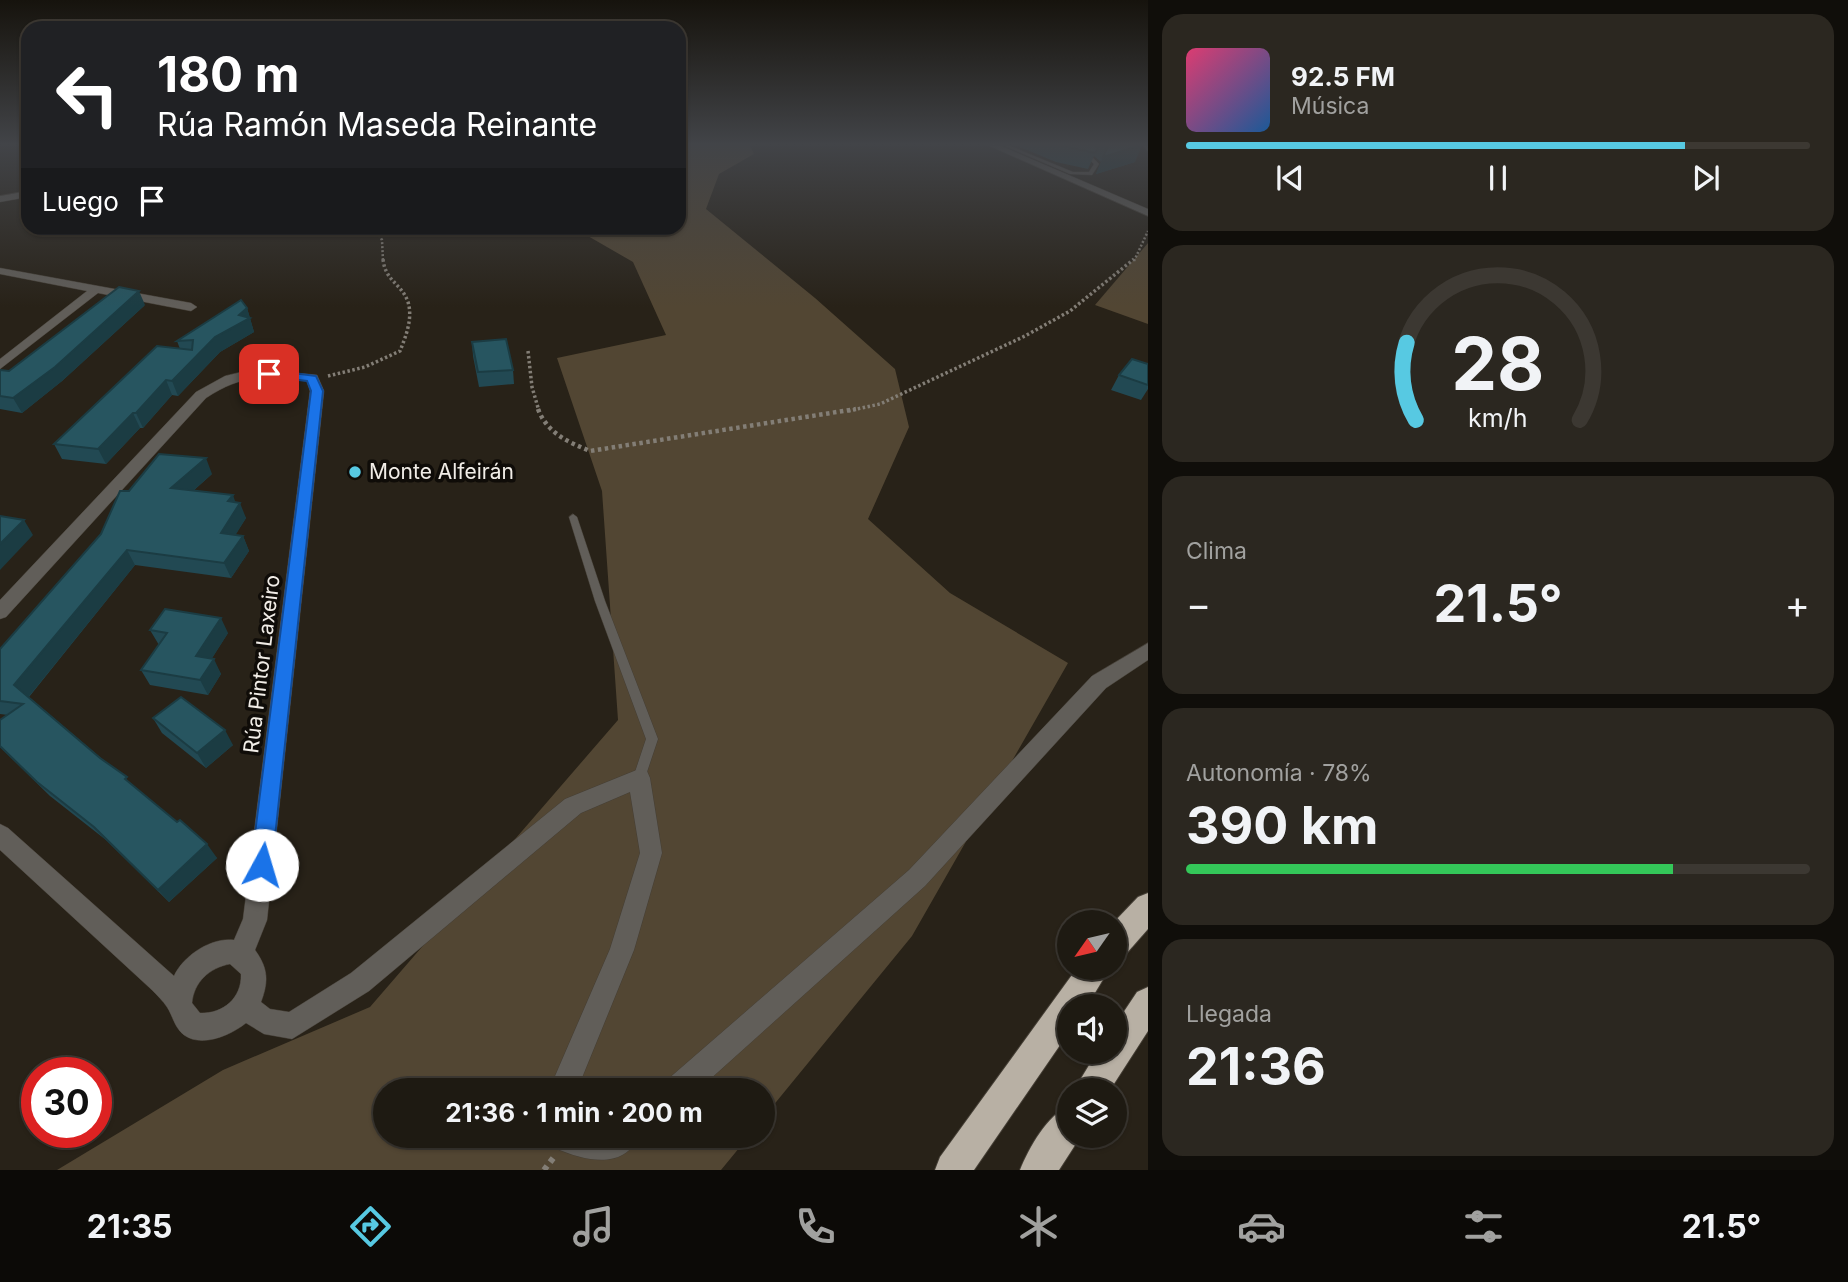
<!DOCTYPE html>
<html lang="es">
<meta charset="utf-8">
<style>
:root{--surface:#1e1a12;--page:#2b2720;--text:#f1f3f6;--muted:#a1a19f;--line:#3c3832;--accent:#57c9e2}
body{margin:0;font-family:Inter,sans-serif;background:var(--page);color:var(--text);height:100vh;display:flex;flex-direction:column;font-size:26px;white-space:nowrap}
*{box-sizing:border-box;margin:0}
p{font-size:23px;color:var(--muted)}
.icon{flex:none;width:38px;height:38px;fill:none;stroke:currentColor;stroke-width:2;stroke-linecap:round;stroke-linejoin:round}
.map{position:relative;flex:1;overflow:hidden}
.side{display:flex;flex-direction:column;gap:14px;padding:14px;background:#100e0a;width:700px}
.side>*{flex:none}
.banner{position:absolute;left:21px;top:21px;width:665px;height:214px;border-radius:21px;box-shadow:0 2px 5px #0004,0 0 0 2px var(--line);background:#202124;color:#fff;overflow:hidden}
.needle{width:46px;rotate:236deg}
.buttons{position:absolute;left:1057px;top:910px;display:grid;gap:14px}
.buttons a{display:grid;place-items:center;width:70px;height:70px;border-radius:50%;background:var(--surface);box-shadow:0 2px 5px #0004,0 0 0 2px var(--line);font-size:35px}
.speed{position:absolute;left:21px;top:1057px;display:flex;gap:14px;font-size:35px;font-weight:700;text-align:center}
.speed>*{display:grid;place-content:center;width:91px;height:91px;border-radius:50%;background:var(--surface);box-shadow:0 2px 5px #0004,0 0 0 2px var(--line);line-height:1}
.speed .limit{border:10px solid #d22;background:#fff;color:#111}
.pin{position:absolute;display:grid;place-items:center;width:60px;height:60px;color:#fff;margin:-30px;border-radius:14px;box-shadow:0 4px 10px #0006}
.me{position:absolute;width:77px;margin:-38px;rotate:6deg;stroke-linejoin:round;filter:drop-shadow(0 0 5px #0008)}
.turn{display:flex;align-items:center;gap:24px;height:147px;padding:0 21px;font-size:32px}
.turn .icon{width:91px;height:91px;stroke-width:2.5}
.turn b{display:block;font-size:49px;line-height:60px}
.then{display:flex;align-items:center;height:66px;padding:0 21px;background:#0003;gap:14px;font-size:26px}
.big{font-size:52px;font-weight:700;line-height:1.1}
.side .card{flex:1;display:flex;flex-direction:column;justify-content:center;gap:10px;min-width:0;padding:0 24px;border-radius:21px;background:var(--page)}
.side .dial{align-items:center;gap:0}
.dial svg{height:182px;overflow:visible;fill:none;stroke:var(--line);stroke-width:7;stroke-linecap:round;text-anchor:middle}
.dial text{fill:var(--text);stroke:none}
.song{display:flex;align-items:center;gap:21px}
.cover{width:84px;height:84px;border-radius:10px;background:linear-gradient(135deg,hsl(340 70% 55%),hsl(210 70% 35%))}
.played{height:7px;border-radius:4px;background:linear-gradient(90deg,var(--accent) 80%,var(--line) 80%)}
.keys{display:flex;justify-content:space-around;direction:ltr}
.heat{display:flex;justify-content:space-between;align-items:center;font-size:38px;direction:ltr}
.charge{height:10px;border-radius:5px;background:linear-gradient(90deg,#34c759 78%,var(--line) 0)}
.trip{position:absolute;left:373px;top:1078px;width:402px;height:70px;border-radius:35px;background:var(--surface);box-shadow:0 2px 5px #0004,0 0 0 2px var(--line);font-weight:700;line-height:70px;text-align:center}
.tab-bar{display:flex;height:112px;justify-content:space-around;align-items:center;background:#0c0a07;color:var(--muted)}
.tab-bar .icon{width:49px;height:49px}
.tab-bar .on{color:var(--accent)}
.tab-bar b{font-size:32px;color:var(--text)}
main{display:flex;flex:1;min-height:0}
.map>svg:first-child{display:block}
.green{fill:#524633}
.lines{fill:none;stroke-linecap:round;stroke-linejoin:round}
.lane-casing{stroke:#443e35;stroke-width:1}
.street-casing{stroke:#443e35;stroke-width:1}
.highway-casing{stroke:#443e35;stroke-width:2}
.path-far3{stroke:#837e76;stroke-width:2.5;stroke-dasharray:2 2;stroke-linecap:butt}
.path-far2{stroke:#837e76;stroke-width:3.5;stroke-dasharray:2.5 2.5;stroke-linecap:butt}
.path-far1{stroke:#837e76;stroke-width:4.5;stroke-dasharray:3.5 3.5;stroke-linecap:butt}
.path{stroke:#837e76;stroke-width:6;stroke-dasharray:5 5;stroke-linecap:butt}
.lane{fill:#615e59;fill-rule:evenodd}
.street{fill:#615e59;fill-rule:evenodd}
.highway{fill:#b8b0a4;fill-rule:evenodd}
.wall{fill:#224953}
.shaded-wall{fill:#1b3c43}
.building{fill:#275560;stroke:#1b3c43;stroke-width:2}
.route{fill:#1a73e8;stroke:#114b97;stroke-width:2}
.poi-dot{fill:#57c9e2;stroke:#0f0c08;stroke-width:2.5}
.labels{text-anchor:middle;stroke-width:7;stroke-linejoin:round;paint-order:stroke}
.poi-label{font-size:21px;fill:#f1ede7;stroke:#0f0c08;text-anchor:start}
.street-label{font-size:21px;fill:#f1ede7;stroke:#0f0c08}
</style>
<main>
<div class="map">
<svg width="1148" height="1170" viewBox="0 0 1148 1170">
<rect width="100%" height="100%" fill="#282218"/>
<!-- green -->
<g class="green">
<path d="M679 143H749L754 154 719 174 706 209 815 298 895 369 909 427 868 519 950 593 1068 663 912 936 763 1118V1090H385V1136H749L721 1170H57L223 1070 370 1007 618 720 602 491 557 358 666 335 633 262 574 228H679Z"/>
<path d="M1148 243V324L1095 305Z"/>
</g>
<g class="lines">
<!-- lane casing -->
<g class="lane-casing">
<g id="lane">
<path d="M998 143H1003L1073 172H1089L1094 164 1083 153 1062 143C1077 143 1089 153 1099 164L1092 175 1070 174Z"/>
<path d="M573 514 577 517 605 601 658 739 645 778 643 782 639 783 635 782 633 778 646 739 595 601 569 517Z"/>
</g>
</g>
<!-- street casing -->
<g class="street-casing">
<g id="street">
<path d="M983 143H994L1148 209V216Z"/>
<path d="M1140 143H1148V151Z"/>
<path d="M28 191V197L0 202V196Z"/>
<path d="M0 268 191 303 197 307 191 311 98 293 0 369V359L87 291 0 274Z"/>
<path d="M254 369 317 375 324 391 267 920 255 950C268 968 269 981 261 1002L270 1009 289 1012 351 973 565 799 639 769 647 771 650 778 662 853 634 950 577 1090H549L610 949 640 853 630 792 581 813 369 991 292 1039 264 1034 246 1023C231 1035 202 1048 184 1035 174 1027 173 1016 167 1007 163 1001 157 995 152 990L0 850V824L8 828 174 976C183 956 211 937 234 940L243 919 310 391 307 381C264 377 244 373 206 398L6 617 0 619V600L196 392 225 376ZM230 964 241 974C242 998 223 1014 200 1013L192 1003C194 982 209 968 230 964Z"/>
<path d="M1148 643V660L1106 688 925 886 698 1090H663L667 1080 909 870 1092 676Z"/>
<path d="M553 1136H639C624 1170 586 1161 557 1149Z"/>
</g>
</g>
<!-- highway casing -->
<g class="highway-casing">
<g id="highway">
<path d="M1148 893V929L1126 954 1115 958 1114 922 1138 897Z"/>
<path d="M1077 968H1110L1087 1006H1069V1032L974 1170H935L940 1157Z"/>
<path d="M1148 987V1031L1110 1090H1074L1097 1052H1115V1025L1137 992Z"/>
<path d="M1069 1106V1136H1081L1059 1170H1020C1029 1148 1047 1115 1069 1106Z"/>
</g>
</g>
<!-- path-far3 -->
<g class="path-far3">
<path d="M375 228 382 240 383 261"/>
<path d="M1134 261 1148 231"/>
</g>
<!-- path-far2 -->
<g class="path-far2">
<path d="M528 351 532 387 539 411"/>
<path d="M328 376 365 367 400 351C406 336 413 318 408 302 402 284 385 281 383 259"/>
<path d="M848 411 880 404 1025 336 1070 311 1134 259"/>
</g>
<!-- path-far1 -->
<path class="path-far1" d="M538 409C547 433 568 442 590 451L856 409"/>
<!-- path -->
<path class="path" d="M544 1170 554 1157"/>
<!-- lane -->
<use href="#lane" class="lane"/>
<!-- street -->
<use href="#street" class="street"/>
<!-- highway -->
<use href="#highway" class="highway"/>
</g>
<!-- wall -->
<g class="wall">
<path d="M1010 143H1135V162L1096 174 1101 162 1094 156 1088 169 1056 162Z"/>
<path d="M145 305 62 381 22 413 0 409V370L9 371Z"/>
<path d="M247 308 254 332 220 352 178 396 172 395 143 428H140L106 464 62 459 54 444 180 349 177 341Z"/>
<path d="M472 342 513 370 514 384 479 387 473 356Z"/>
<path d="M1148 364V389L1141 400 1111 390 1119 375Z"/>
<path d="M212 474 193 491 236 502 246 518 235 535 243 536 249 551 231 578 135 565 29 697 133 785 217 858 169 902 106 840 50 796 0 747V720L8 715 0 714V649L101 534 129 491Z"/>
<path d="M150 630 228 633 212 658 221 674 208 695 150 685 141 670 159 645Z"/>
<path d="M153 718 233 745 206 768 162 733Z"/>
</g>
<!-- shaded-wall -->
<g class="shaded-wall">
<path d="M1142 145 1135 162 1096 174 1103 157Z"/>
<path d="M139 291 145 305 62 381 22 413 13 398Z"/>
<path d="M247 308 254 332 220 352 178 396 172 381 215 337Z"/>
<path d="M166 380 172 395 143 428 136 413Z"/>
<path d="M133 413 140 428 106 464 98 449Z"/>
<path d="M206 458 212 474 178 504 171 488Z"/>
<path d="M233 495 237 507 240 503 246 518 227 549 221 533 228 501Z"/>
<path d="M24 520 33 535 0 570V544Z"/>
<path d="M243 536 249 551 231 578 224 563Z"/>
<path d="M127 550 135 565 26 700 14 685Z"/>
<path d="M221 618 228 633 204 671 196 656Z"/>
<path d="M214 659 221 674 208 695 200 680Z"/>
<path d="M225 730 233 745 206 768 197 753Z"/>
<path d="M207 844 217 858 169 902 158 890Z"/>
</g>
<!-- building -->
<g class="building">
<path d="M1056 143H1092L1098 148 1095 153 1063 146Z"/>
<path d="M1105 143H1134L1142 145 1103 157 1108 146Z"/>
<path d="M119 287 139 291 55 367 13 398 0 396V370L9 371Z"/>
<path d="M241 300 247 308 239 315 250 318 215 337 172 381 166 380 136 413H133L98 449 54 444 157 346 192 350 193 340 177 341Z"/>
<path d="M506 339 513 370 478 372 472 342Z"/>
<path d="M1132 359 1148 364V385L1119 375Z"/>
<path d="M159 454 206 458 171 488 233 495 228 501 240 503 221 533 243 536 224 563 127 550 14 685 100 758 127 777 125 779 177 822 180 820 207 844 158 890 94 827 37 782 0 746V720L23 704 0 701V649L101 534 120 491H129Z"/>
<path d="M0 516 24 520 0 544Z"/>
<path d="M165 609 221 618 196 656 214 659 200 680 141 670 167 633 150 630Z"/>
<path d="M181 697 225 730 197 753 153 718Z"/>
</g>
<!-- sky -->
<linearGradient id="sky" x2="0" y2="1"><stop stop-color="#16130d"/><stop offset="0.47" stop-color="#424448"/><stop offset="1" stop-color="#424448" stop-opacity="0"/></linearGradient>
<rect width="1148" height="307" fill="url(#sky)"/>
<!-- route -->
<path class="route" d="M269 370 316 376 323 391 272 865 269 872 262 875 254 872 251 865 311 391 307 381 265 376 263 374Z"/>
<!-- markers -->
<circle class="poi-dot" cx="355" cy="472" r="7"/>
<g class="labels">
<!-- poi labels -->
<g class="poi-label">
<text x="369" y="479">Monte Alfeirán</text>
</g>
<!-- street labels -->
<g class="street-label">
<text transform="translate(262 664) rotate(-83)" y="7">Rúa Pintor Laxeiro</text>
</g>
</g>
</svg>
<div class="buttons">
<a><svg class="needle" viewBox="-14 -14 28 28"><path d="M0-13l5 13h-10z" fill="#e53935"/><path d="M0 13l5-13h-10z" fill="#a1a19f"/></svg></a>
<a><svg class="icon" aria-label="sound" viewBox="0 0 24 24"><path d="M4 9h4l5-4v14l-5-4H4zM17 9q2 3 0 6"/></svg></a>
<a><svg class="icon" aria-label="layers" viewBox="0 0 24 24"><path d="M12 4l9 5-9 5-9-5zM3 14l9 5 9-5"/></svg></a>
</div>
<div class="speed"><div class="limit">30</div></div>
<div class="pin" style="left:269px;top:374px;background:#d93025"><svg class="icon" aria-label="arrive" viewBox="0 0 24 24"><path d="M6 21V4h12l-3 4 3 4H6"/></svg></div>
<svg class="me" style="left:262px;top:865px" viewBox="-20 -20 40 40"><circle r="19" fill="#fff"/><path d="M0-13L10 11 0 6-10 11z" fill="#1a73e8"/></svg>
<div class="trip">21:36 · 1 min · 200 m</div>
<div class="banner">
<div class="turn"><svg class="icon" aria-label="left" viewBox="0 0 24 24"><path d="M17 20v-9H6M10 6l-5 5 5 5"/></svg><div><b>180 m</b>Rúa Ramón Maseda Reinante</div></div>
<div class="then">Luego<svg class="icon" aria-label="arrive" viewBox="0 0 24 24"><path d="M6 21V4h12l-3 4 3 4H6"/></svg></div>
</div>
</div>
<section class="side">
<div class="card">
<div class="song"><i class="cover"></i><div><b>92.5 FM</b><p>Música</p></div></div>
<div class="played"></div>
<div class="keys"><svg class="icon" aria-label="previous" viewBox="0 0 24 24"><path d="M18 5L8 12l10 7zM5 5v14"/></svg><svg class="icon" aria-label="pause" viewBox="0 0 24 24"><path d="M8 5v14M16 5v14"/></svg><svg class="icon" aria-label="next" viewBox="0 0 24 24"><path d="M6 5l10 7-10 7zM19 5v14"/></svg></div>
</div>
<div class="card dial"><svg viewBox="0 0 100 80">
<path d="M14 69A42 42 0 1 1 86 69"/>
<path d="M14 69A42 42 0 0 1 10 35" stroke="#57c9e2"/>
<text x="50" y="56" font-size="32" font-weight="700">28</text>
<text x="50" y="72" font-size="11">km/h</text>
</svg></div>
<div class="card"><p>Clima</p>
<div class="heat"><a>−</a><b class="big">21.5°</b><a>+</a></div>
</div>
<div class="card"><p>Autonomía · 78%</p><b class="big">390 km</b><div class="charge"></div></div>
<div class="card"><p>Llegada</p><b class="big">21:36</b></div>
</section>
</main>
<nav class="tab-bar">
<b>21:35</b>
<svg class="icon on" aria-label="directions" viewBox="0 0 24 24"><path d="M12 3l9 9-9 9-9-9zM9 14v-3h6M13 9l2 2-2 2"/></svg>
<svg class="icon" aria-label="music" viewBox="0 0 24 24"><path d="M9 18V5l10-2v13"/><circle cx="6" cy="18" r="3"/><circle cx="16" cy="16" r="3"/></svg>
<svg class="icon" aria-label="phone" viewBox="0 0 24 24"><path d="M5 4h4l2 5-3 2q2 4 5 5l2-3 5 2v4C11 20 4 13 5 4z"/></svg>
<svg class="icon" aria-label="climate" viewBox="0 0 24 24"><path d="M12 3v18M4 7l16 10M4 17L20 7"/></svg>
<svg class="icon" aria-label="car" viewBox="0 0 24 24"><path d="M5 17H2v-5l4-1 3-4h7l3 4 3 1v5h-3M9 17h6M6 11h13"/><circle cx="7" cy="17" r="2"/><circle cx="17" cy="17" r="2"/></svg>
<svg class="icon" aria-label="filters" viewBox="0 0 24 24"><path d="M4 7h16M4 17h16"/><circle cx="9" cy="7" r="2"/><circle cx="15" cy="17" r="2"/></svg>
<b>21.5°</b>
</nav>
